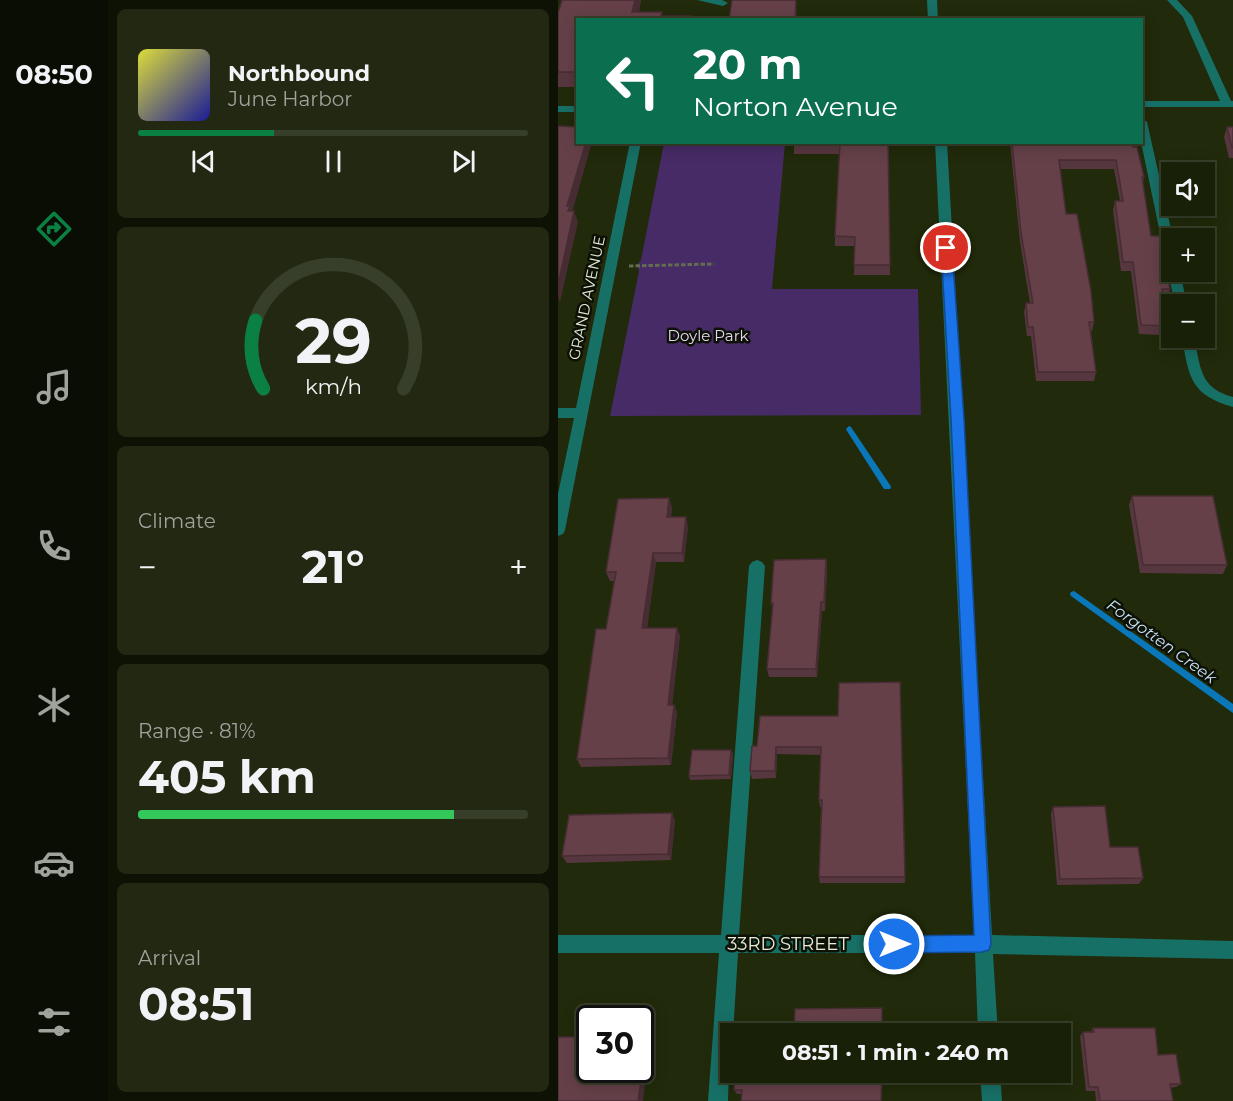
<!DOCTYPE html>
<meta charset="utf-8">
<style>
:root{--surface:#192008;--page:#222812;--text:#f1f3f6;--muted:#9fa39c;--line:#373e29;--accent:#0b8043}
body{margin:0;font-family:Montserrat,sans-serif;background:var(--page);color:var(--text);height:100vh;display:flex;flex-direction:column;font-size:22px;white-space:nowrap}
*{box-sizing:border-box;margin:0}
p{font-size:20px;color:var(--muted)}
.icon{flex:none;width:33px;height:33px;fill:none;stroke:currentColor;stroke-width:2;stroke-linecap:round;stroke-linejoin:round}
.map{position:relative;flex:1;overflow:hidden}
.drawer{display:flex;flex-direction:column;gap:9px;padding:9px;background:#0e1204;width:450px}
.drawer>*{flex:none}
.banner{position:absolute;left:18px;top:18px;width:567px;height:126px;border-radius:0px;box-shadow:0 3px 15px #0003,0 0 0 2px var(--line);background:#0b6e4f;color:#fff;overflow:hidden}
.buttons{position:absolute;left:603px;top:162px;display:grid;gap:12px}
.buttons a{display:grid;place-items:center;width:54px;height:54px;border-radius:0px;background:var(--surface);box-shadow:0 3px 15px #0003,0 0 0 2px var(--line);font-size:30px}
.speed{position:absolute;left:18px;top:1005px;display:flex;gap:12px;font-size:30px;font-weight:700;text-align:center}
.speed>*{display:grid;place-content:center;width:78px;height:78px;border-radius:50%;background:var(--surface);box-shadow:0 3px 15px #0003,0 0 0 2px var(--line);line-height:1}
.speed .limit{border:3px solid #111;border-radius:9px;background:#fff;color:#111}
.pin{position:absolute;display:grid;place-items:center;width:51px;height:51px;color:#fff;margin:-26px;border:3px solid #fff;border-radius:50%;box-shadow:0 2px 6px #0007}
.me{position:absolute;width:66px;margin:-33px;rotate:90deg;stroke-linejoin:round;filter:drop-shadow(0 0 4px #0008)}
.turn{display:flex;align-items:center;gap:21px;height:126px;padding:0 18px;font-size:27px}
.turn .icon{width:78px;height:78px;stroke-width:2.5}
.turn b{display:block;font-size:42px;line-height:51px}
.big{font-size:45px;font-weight:700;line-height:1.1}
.drawer .tile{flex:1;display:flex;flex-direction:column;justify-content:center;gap:9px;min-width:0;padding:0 21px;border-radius:9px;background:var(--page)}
.drawer .dial{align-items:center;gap:0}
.dial svg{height:156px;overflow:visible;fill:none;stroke:var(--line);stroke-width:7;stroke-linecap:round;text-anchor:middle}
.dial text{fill:var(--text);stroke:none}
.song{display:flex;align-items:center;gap:18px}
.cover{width:72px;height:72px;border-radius:9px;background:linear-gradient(135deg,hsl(60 70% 55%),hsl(240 70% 35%))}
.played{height:6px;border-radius:3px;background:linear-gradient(90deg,var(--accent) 35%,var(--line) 35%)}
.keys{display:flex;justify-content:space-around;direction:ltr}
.heat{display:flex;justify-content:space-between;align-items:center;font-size:33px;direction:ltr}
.charge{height:9px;border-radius:4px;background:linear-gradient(90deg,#34c759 81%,var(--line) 0)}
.trip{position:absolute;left:162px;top:1023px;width:351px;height:60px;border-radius:0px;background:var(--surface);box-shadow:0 3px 15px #0003,0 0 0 2px var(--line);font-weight:700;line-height:60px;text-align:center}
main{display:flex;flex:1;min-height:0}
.dock{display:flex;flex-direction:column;width:108px;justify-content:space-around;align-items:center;background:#0a0d03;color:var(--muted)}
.dock .icon{width:42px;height:42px}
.dock .current{color:var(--accent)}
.dock b{font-size:27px;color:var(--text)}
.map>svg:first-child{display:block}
.green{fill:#472b66}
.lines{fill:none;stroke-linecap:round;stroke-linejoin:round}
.stream{fill:#0977b8;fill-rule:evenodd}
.path{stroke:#636b50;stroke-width:3;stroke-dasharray:4.5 2;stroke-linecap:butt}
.minor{fill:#177066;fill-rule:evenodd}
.wall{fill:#57373f}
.shaded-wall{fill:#472d33}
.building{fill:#654049;stroke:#472d33;stroke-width:1.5}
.route{fill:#1a73e8;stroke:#114b97;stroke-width:1.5}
.labels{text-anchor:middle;stroke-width:5;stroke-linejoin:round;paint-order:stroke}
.street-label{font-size:15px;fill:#e4ebd8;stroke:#0d1105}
.park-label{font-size:15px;fill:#e4d9f4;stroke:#0d1105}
.water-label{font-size:16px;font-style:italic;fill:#c7e0f5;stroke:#0d1105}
.near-street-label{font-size:18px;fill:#e4ebd8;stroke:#0d1105}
</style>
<main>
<nav class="dock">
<b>08:50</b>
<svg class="icon current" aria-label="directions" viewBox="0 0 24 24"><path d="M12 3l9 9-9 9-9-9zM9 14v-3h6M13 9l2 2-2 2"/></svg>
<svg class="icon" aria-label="music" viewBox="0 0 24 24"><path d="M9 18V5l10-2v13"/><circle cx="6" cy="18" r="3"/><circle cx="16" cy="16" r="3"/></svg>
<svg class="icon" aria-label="phone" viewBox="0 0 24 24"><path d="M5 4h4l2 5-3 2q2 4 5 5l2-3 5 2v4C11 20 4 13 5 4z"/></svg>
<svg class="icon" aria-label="climate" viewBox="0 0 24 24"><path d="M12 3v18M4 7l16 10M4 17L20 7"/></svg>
<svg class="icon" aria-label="car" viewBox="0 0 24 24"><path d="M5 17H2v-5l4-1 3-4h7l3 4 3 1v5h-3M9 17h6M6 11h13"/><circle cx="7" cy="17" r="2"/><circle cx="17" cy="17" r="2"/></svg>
<svg class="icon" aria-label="filters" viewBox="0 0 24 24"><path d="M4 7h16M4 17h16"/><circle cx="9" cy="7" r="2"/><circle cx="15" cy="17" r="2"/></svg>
</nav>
<section class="drawer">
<div class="tile">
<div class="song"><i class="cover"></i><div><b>Northbound</b><p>June Harbor</p></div></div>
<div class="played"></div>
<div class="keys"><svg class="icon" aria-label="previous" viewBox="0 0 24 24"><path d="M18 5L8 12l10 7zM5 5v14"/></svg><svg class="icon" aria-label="pause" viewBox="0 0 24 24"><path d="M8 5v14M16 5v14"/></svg><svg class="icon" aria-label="next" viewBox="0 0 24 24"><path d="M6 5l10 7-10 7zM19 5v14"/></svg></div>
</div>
<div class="tile dial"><svg viewBox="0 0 100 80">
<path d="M14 69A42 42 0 1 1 86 69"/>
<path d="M14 69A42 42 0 0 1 10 34" stroke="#0b8043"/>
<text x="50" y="56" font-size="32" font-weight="700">29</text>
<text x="50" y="72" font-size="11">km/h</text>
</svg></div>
<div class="tile"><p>Climate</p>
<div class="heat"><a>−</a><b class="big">21°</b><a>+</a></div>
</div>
<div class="tile"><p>Range · 81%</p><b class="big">405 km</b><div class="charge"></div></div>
<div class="tile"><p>Arrival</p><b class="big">08:51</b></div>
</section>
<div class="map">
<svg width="675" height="1101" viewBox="0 0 675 1101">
<rect width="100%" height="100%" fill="#212a0a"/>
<!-- green -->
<path class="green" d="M106 143H227L214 289H360L363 415 52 416 81 271 79 265 83 260Z"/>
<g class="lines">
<!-- stream -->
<g class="stream">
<path d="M291 426 293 427 332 485 333 487 332 489H326L289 431 288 429Z"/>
<path d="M516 591 675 704V713L513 596 512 594 513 592Z"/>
</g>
<!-- path -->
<path class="path" d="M71 266 156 264"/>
<!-- minor -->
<g class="minor">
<path d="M139 0H164L170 3 165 6Z"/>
<path d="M369 0H379L380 20H370Z"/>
<path d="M609 0H619L634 16 673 101H675V107H584V101H662L625 17Z"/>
<rect x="0" y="106" width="20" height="6"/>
<path d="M584 119 589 122 615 238 614 266 608 262 583 142Z"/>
<path d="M72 142H83L7 530 5 534 0 536V494L16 418H0V408H18Z"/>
<path d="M377 142H389L434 935 675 941V959L435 954 440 1034H420L417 953H180L175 1034H172L170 1101H150L161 953H0V935H163L191 566 194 562 199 560 204 562 207 566 181 935H416Z"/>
<path d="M612 269 614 272H622L629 304H617L610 272Z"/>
<path d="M624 338H636C643 367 641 388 675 397V407C633 395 631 378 624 338Z"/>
<path d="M422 1072H442L444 1101H424Z"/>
</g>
</g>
<!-- wall -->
<g class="wall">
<path d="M4 0H83L81 12 105 16H133L134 20H20V87H0V13Z"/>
<path d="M669 127H675V158H671L666 137Z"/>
<path d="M236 142H330L332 275H296L297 246H277V236L281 154H236Z"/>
<path d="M452 142H574L586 177 585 183 593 236 612 289 610 298H605L609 326 606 335 581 334 573 271H563L555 210 557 201H562L556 169H502L508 214 536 322 534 331H533L538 372 536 381H478L473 336H469L466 312 468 303H472L462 242Z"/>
<path d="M574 496 669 565 665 574 582 573 571 505Z"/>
<path d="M114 507 113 517 130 526 126 562H98L89 628H119L122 636 114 705H116L119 713 113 765 23 767 19 759 48 629 56 581H52L48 572Z"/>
<path d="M268 559 269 568 267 611H264L259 677H211L209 669 215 610 213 603Z"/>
<path d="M342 682 347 883H262L261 877 263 807H262L261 800 263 755 219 754 218 778 194 779 192 771 199 746 280 716Z"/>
<path d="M173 750 175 754 173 779 132 780 131 776Z"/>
<path d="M495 807 552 847 585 878 581 884 499 885 493 814Z"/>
<path d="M117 820 113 860 9 863 4 856Z"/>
<path d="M535 1028 600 1055 623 1084 618 1087 612 1088 615 1101H538L537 1091H528L522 1036 525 1032H533Z"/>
<path d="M324 1072 184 1094H179L176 1090Z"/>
</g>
<!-- shaded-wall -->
<g class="shaded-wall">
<path d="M77 0H83L79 20 74 12Z"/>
<path d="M238 0 239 20H237Z"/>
<path d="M28 142H34L14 213V222L9 206Z"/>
<path d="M16 211 20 222 2 302 0 296V285Z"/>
<path d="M111 498 114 507 111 526 109 517Z"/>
<path d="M128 517 130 526 126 562 124 553Z"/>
<path d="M95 553 98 562 88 637 84 628Z"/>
<path d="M268 559 269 568 267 611 266 602Z"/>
<path d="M263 602 264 611 259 677 258 669Z"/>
<path d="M119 628 122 636 113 713 110 705Z"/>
<path d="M116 705 119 713 113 765 110 758Z"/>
<path d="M218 747 219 754 218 778 217 771Z"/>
<path d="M173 750 175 754 173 779 171 775Z"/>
<path d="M114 813 117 820 113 860 110 854Z"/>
<path d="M88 1046 91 1050 85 1101H80Z"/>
</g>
<!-- building -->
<g class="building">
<path d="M4 0H77L74 12H104L103 16H133L127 20H20V72H0V13Z"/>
<path d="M174 0H238L237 20H171Z"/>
<path d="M0 126 20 127V142H28L9 206H12L10 211H16L0 285Z"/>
<path d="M669 127H675V148H674Z"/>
<path d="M236 142H330L332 265H296L297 237 277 236 282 144H235Z"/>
<path d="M454 142H574L575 147H579L586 177H584L593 236H602L612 289H604L609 326 583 325 575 262H565L557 201H565L558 160H501L508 214H519L533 291 536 322H531L538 372H480L475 327H470L468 303H475L463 233Z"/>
<path d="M574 496H655L669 565H585Z"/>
<path d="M111 498 109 517H128L124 553H95L84 628H119L110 705H116L110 758 19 759 38 629H48L58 572H48L60 499Z"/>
<path d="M268 559 266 602H263L258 669H209L215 603H213L216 560Z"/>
<path d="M342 682 347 877H261L264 800H261L263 747H218L217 771H192L194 746H199L202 716H280L281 683Z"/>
<path d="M134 750H173L171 775 131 776Z"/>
<path d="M547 806 552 847H580L585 878 502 879 495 807Z"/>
<path d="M114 813 110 854 4 856 11 815Z"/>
<path d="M324 1008V1034H236L237 1009Z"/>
<path d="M535 1028H597L600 1055 618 1054 623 1084H612L615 1101H542L540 1087H531L525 1032H536Z"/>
<path d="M0 1037H32V1070H82V1046H88L80 1101H0Z"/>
<path d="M177 1072H324L323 1101H183L184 1090H176Z"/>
</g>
<!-- route -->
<path class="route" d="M388 245 394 248 406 419 433 944 431 950 424 952 336 953 330 950 327 944 330 938 336 936 416 935 393 419 383 248Z"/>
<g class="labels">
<!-- street labels -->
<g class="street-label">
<text transform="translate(29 298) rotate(-78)" y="5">GRAND AVENUE</text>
</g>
<!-- park labels -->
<g class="park-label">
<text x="150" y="341">Doyle Park</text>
</g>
<!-- water labels -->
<g class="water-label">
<text transform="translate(604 641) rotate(36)" y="6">Forgotten Creek</text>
</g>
<!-- near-street labels -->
<g class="near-street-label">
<text x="230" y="950">33RD STREET</text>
</g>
</g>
</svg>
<div class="buttons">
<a><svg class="icon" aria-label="sound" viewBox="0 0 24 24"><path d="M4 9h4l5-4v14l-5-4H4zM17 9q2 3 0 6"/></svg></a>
<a>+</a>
<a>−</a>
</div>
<div class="speed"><div class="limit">30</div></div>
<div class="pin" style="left:388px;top:248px;background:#d93025"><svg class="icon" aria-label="arrive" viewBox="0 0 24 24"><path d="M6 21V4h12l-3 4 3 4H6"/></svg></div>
<svg class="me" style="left:336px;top:944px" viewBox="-20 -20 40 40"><circle r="17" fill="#1a73e8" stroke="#fff" stroke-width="3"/><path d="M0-11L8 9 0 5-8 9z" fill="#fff"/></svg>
<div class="trip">08:51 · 1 min · 240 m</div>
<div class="banner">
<div class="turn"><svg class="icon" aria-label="left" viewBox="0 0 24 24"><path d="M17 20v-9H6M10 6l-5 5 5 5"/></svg><div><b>20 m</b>Norton Avenue</div></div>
</div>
</div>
</main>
